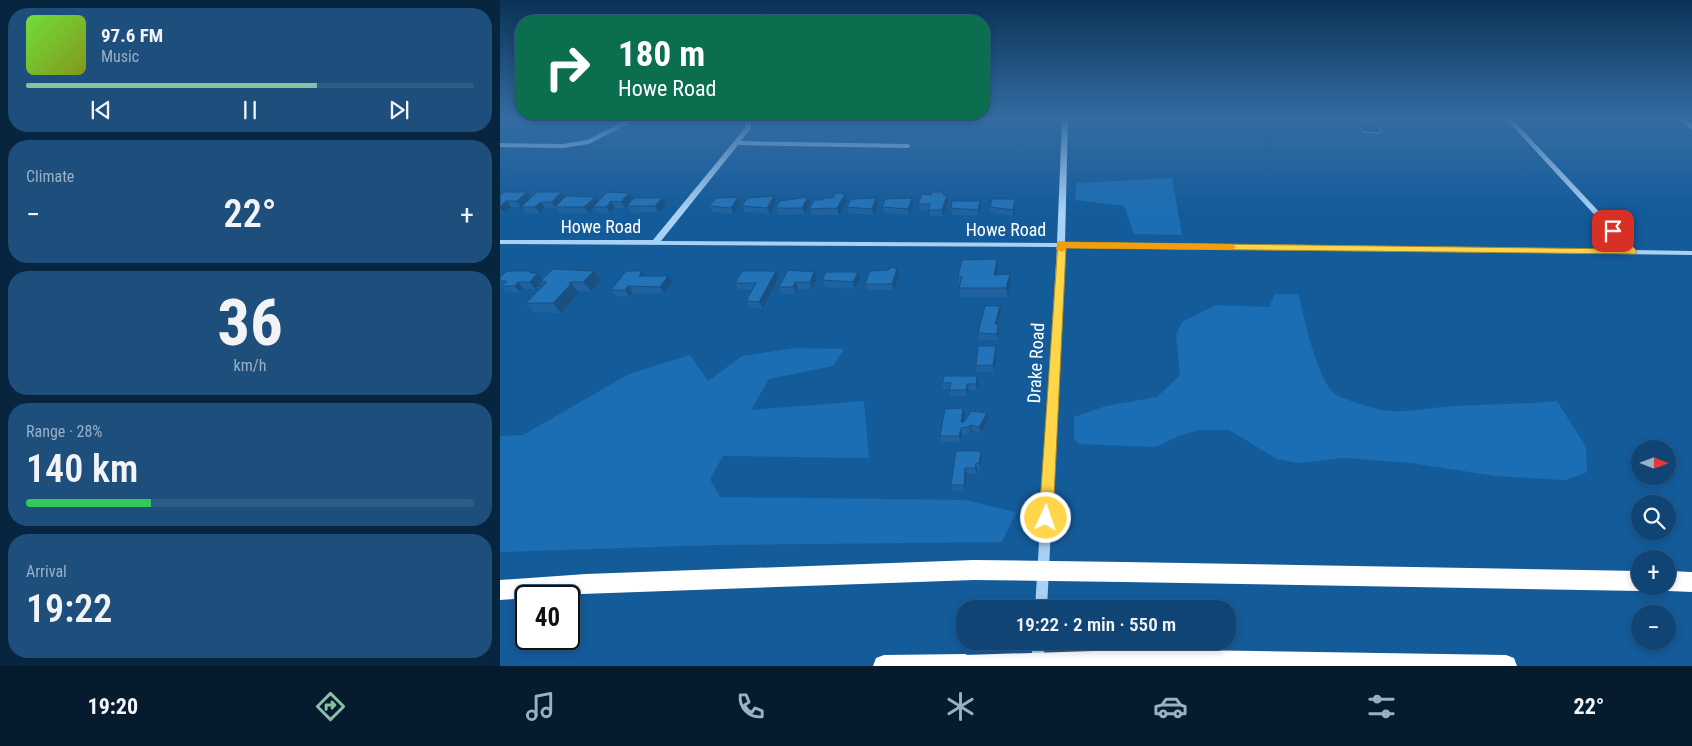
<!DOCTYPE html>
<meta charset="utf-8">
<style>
:root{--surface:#0f4474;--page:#1d4e7c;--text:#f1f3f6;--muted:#9bb0c5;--line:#2f5c86;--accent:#8abfa5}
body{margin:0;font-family:"Roboto Condensed",sans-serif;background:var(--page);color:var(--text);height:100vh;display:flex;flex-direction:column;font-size:19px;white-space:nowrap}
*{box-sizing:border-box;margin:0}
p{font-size:16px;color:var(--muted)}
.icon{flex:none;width:28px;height:28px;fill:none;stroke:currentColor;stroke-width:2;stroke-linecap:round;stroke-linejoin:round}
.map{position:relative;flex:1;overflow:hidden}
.details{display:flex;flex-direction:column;gap:8px;padding:8px;background:#082540;width:500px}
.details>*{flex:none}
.banner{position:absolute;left:15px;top:15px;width:475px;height:105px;border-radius:20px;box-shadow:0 2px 8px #0003,0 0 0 1px var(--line);background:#0b6e4f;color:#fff;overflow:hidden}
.needle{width:32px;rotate:91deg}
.tools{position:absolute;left:1131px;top:440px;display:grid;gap:10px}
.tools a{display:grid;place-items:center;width:45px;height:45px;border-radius:50%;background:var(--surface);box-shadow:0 2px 8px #0003,0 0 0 1px var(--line);font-size:25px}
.speed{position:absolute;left:15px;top:585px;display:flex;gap:10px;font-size:25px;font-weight:700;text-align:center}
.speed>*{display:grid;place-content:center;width:65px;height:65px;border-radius:50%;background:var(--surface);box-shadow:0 2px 8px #0003,0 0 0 1px var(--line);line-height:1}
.speed .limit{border:2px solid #111;border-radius:8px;background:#fff;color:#111}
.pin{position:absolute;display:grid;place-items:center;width:42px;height:42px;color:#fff;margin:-21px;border-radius:10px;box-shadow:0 2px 8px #0006}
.me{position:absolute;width:55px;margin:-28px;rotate:3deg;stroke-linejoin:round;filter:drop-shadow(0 0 4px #0008)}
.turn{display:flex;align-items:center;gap:18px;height:105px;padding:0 20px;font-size:22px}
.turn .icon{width:65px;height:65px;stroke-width:2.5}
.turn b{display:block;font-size:35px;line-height:42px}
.big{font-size:38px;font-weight:600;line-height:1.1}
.details .card{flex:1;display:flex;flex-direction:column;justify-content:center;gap:8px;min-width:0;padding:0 18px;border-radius:20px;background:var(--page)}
.details .dial{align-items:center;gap:0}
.dial b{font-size:65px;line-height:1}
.song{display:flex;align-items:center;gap:15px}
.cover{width:60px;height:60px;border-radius:8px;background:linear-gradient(135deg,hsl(100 70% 55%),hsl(70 70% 35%))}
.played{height:5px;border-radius:2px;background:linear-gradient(90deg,var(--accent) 65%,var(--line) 65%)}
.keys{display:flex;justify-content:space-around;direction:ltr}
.heat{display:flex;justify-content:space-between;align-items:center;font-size:28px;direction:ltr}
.charge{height:8px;border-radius:4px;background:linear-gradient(90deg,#34c759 28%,var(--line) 0)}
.trip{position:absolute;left:456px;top:600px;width:280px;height:50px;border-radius:20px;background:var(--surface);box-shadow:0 2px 8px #0003,0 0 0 1px var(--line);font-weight:600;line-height:50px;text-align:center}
.menu{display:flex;height:80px;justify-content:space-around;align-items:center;background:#061b2e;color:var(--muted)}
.menu .icon{width:35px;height:35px}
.menu .on{color:var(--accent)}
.menu b{font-size:22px;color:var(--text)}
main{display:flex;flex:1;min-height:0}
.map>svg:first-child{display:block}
.green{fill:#1c6eb4}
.water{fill:#0d4476;stroke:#9bcdf6}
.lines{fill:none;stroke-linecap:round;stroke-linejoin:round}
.minor{fill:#a8d1f3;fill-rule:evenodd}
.highway{fill:#fff;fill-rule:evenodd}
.highway-bridge{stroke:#fff;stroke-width:20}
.wall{fill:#1e639f}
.shaded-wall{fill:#185082}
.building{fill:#2373b9;stroke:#185082}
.route{fill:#ffd54a;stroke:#a68a30}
.slow{fill:#f59e0b}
.labels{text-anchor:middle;stroke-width:5;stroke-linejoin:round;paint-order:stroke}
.street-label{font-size:18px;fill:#fff;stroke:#145b9a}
</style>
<main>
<section class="details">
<div class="card">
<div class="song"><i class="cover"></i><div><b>97.6 FM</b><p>Music</p></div></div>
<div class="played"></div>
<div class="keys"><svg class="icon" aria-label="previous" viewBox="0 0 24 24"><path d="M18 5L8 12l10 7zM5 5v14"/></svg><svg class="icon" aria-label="pause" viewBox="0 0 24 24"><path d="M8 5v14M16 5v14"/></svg><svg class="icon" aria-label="next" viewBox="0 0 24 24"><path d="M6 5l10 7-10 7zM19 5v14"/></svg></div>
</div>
<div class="card"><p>Climate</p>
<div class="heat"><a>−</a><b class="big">22°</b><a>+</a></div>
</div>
<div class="card dial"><b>36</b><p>km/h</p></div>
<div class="card"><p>Range · 28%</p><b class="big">140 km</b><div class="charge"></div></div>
<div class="card"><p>Arrival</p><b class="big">19:22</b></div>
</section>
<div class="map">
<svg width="1192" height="666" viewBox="0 0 1192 666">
<rect width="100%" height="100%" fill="#145b9a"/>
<!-- green -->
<g class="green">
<path d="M672 178 682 235 634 234 624 206 575 200 576 183Z"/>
<path d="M775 294H799C802 314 819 383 835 394 841 398 870 408 878 409 898 414 922 409 943 407 981 404 1019 405 1057 401L1086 447 1087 472 1066 480 995 476 911 463 843 458 799 463 777 459 729 430H699L681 435 656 447 579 444 574 439V417L606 406 657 397 680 375 676 335 682 322 716 305 769 307Z"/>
<path d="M295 348 344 349 333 366 269 379 251 410 364 401 369 458 223 456 210 479 220 497 465 500 516 512 502 542 216 545 0 552V436L23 435 129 374 190 355 208 381 242 356Z"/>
</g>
<!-- water -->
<path class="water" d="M854 119H875L881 131 879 133 863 132Z"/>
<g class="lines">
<!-- minor -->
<g class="minor">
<path d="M129 119H137L89 144 63 148 0 147V143L63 144 87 140Z"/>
<path d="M245 119H251V128L241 141 408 144 411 146 408 148 238 145 161 241 557 243 562 119H568L565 243 1127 250 1006 119H1012L1135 250 1192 251V255L565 247 547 609H535L557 247 0 244V240H153L245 128Z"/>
<path d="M1178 119H1185L1192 125V130Z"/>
<path d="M533 641H545L543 666H533L531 663Z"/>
</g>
<!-- highway -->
<g class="highway">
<path d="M474 560 481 563 484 570 481 577 474 580 26 596V598L0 600V580L86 574Z"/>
<path d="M624 562 1140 571V586H1148L1140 591 624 582 617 579 614 572 617 565Z"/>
<path d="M1168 571 1192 572V592L1168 591 1161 588 1160 586H1168Z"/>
<path d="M625 649 1006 655 1014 658 1017 666H616L614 660 617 652Z"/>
<path d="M465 654 473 657 476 666H373L376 658 384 655Z"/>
</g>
<!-- highway-bridge -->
<g class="highway-bridge">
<path d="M474 570 624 572"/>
<path d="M465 665 625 660"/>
</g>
</g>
<!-- wall -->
<g class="wall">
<path d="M129 193 133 199 125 208H115L110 213H97L93 208 89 213H59L56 208H45L40 213H26L22 207H11L4 213H0V194L32 198 65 197 98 202Z"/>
<path d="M444 195H447L448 201 443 216H430L429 210H420L418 204Z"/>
<path d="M274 196 276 202 270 214 245 212 242 206Z"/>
<path d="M162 198 166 204 159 212 131 213 127 206Z"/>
<path d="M412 198 413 204 409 215 384 213 382 207Z"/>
<path d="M347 200 339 215H312L309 209Z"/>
<path d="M241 203 234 214 213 212 209 206Z"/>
<path d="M310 203 305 214 278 215 275 208Z"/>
<path d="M378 204 374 215 349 213 347 207Z"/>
<path d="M515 205 513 216 491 213 490 207Z"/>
<path d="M481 207 479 216 452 215 451 208Z"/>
<path d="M497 259 498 269 497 275 511 283 508 297H461L458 276Z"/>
<path d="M397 269 399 275 394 290H367L365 284 388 270Z"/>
<path d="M288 270 317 279 312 289H298L296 294H282L279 287Z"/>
<path d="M94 271 101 280 91 291H78L79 293 61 313 34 312 26 303 44 285 41 282 35 289H24L20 292H7L0 285V277L34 273 43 279Z"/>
<path d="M142 271 145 276 172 282 164 293H133L129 297 116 296 111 290Z"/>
<path d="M276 271 279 277 263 308H249L246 301 252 290H238L235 283Z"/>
<path d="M358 272 360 278 355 289 325 287 322 280Z"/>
<path d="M501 312 498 324 499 330 498 340H479L478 333Z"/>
<path d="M496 346 497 352 494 372H477L476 366Z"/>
<path d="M442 383H479L477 390H469L468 396H451L449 390 443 389Z"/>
<path d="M463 408 465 414 464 422 489 419 481 433 472 431 471 433 462 435 460 442H441L440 436Z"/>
<path d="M456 451 482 456 481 469H477V474H467L465 491H453L451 485Z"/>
</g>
<!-- shaded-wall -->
<g class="shaded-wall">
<path d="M27 192 32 198 21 208 17 201Z"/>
<path d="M61 192 66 198 55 207 52 202Z"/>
<path d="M129 193 133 199 125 208 121 202Z"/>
<path d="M345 194 347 200 339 215 337 208Z"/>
<path d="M447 195 448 201 443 216 442 210Z"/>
<path d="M274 196 276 202 270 214 267 208Z"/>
<path d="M95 197 99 203 93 207V208L89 213 84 207Z"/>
<path d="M238 197 241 203 234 214 231 208Z"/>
<path d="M308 197 310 203 305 214 302 208Z"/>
<path d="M162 198 166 204 159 212 155 206Z"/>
<path d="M376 198 378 204 374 215 372 209Z"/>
<path d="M412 198 413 204 409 215 408 209Z"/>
<path d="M515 199V205L513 216V210Z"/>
<path d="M6 201 11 207 4 213 0 208V207Z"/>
<path d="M111 201 115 208 110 213 106 207Z"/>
<path d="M480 201 481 207 479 216 478 210Z"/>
<path d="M41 202 45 208 40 213 35 207Z"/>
<path d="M497 259 498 269 496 284 494 275Z"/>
<path d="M397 269 399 275 394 290 392 284Z"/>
<path d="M32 271 36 276 38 273 43 280 35 289 30 282V273Z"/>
<path d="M94 271 101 280 91 291 83 282Z"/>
<path d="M142 271 146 278 139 276Z"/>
<path d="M276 271 279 277 263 308 259 302Z"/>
<path d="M314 272 317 279 312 289 310 282Z"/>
<path d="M358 272 360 278 355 289 353 282Z"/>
<path d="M510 274 511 283 508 297 506 288Z"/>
<path d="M168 276 172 282 164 293 160 287Z"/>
<path d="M18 282 24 289 20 292 15 286Z"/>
<path d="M70 282 79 293 61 313 53 303Z"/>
<path d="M295 282 298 289 296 294 293 287Z"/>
<path d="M128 286 133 293 129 297 125 290Z"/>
<path d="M500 306 501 312 496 330 495 324Z"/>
<path d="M498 324 499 330 498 340 497 334Z"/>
<path d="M496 346 497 352 494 372 493 365Z"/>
<path d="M477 376 479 383 477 390 476 384Z"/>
<path d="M467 384 469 390 468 396 466 390Z"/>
<path d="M463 408 465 414 463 428 461 422Z"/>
<path d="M487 413 489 419 481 433 479 427Z"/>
<path d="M470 425 472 431 471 433 469 427Z"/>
<path d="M461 428 462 435 460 442 459 436Z"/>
<path d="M481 451 482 456 481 469 479 463Z"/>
<path d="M476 463 477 469V474L475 468Z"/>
<path d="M465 468 467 474 465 491 464 485Z"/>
</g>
<!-- building -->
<g class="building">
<path d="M4 192H27L17 201H6L0 207V195Z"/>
<path d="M37 192H61L52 202H41L35 207H21Z"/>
<path d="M107 192 129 193 121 202 111 201 106 207H93Z"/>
<path d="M432 192H443V195H447L442 210H428L430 204H418L422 194 431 195Z"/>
<path d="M336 193 345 194 337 208 309 209 314 200H322L323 198H333Z"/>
<path d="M66 196 95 197 84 207H55Z"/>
<path d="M274 196 267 208 242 206 247 198Z"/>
<path d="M238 197 231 208 209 206 216 198Z"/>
<path d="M308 197 302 208H275L280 201Z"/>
<path d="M134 198H162L155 206H127Z"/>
<path d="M376 198 372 209 347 207 351 199Z"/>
<path d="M412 198 408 209 382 207 385 199Z"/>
<path d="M492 199H515L513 210 490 207Z"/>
<path d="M452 201H480L478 210 451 208Z"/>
<path d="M497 259 494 275 510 274 506 288H459L462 277 458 276 462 260Z"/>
<path d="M392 267 397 269 392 284H365L370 271 388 270Z"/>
<path d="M53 269 94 271 83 282H70L69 284H71L53 303H26L47 282 41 281Z"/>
<path d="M288 270 314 272 310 282H295L293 287H279Z"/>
<path d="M7 271H32L30 273H38L30 282H18L15 286H2L7 281H0V277Z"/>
<path d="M126 271H142L139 276H168L160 287 128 286 125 290H111Z"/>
<path d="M242 271H276L259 302 246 301 256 283H235Z"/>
<path d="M326 272H358L353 282 322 280Z"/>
<path d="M485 306H500L495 324H498L497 334 478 333Z"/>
<path d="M478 346H496L493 365 476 366Z"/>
<path d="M444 376H477L476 384H467L466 390H449L451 383H442Z"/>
<path d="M463 408 461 422H464L471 411 487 413 479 427 470 425 469 427 461 428 459 436H440L445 409Z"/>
<path d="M456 451H481L479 463H476L475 468H465L464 485H451Z"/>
</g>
<!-- sky -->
<linearGradient id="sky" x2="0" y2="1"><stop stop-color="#0b3255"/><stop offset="0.56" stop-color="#346ca3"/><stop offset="1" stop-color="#346ca3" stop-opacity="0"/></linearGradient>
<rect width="1192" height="212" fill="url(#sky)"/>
<!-- route -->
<path class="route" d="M1113 228 1116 229 1136 250V254L566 248 553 518 551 522 546 524 541 522 539 518 558 242 1124 249 1108 231Z"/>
<!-- slow -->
<path class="slow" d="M558 242 731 244 736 247 731 250 566 248 564 251 561 252 556 249Z"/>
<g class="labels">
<!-- street labels -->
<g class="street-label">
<text x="101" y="233">Howe Road</text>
<text x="506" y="236">Howe Road</text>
<text transform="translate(536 363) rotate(-87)" y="6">Drake Road</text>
</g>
</g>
</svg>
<div class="tools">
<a><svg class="needle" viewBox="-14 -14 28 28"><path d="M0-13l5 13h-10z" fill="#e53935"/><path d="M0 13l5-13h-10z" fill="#9bb0c5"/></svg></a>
<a><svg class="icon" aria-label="search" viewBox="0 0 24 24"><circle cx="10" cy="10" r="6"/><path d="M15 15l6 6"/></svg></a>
<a>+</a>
<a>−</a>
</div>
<div class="speed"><div class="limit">40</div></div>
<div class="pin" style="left:1113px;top:231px;background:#d93025"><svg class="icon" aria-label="arrive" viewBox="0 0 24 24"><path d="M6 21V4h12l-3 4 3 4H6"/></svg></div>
<svg class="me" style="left:546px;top:518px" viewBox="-20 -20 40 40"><circle r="17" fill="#ffd54a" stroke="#fff" stroke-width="3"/><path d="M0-11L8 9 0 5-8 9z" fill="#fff"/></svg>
<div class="trip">19:22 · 2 min · 550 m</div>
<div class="banner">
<div class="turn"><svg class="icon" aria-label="right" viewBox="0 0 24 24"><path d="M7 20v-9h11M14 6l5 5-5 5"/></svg><div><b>180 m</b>Howe Road</div></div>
</div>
</div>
</main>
<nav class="menu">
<b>19:20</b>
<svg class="icon on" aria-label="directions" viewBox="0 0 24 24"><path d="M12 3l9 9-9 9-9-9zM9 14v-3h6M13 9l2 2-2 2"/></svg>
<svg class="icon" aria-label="music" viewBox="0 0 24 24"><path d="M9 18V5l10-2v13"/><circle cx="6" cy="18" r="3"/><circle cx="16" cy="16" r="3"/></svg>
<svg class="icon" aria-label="phone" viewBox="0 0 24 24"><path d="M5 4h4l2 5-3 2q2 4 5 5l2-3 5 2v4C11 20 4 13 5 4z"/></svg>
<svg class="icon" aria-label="climate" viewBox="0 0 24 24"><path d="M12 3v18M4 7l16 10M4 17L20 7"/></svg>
<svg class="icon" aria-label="car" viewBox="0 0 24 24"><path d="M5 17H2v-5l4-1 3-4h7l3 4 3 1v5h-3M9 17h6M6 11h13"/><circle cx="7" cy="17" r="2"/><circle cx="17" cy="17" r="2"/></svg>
<svg class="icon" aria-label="filters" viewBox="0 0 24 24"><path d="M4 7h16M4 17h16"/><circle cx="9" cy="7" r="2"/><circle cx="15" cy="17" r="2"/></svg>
<b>22°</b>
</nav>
